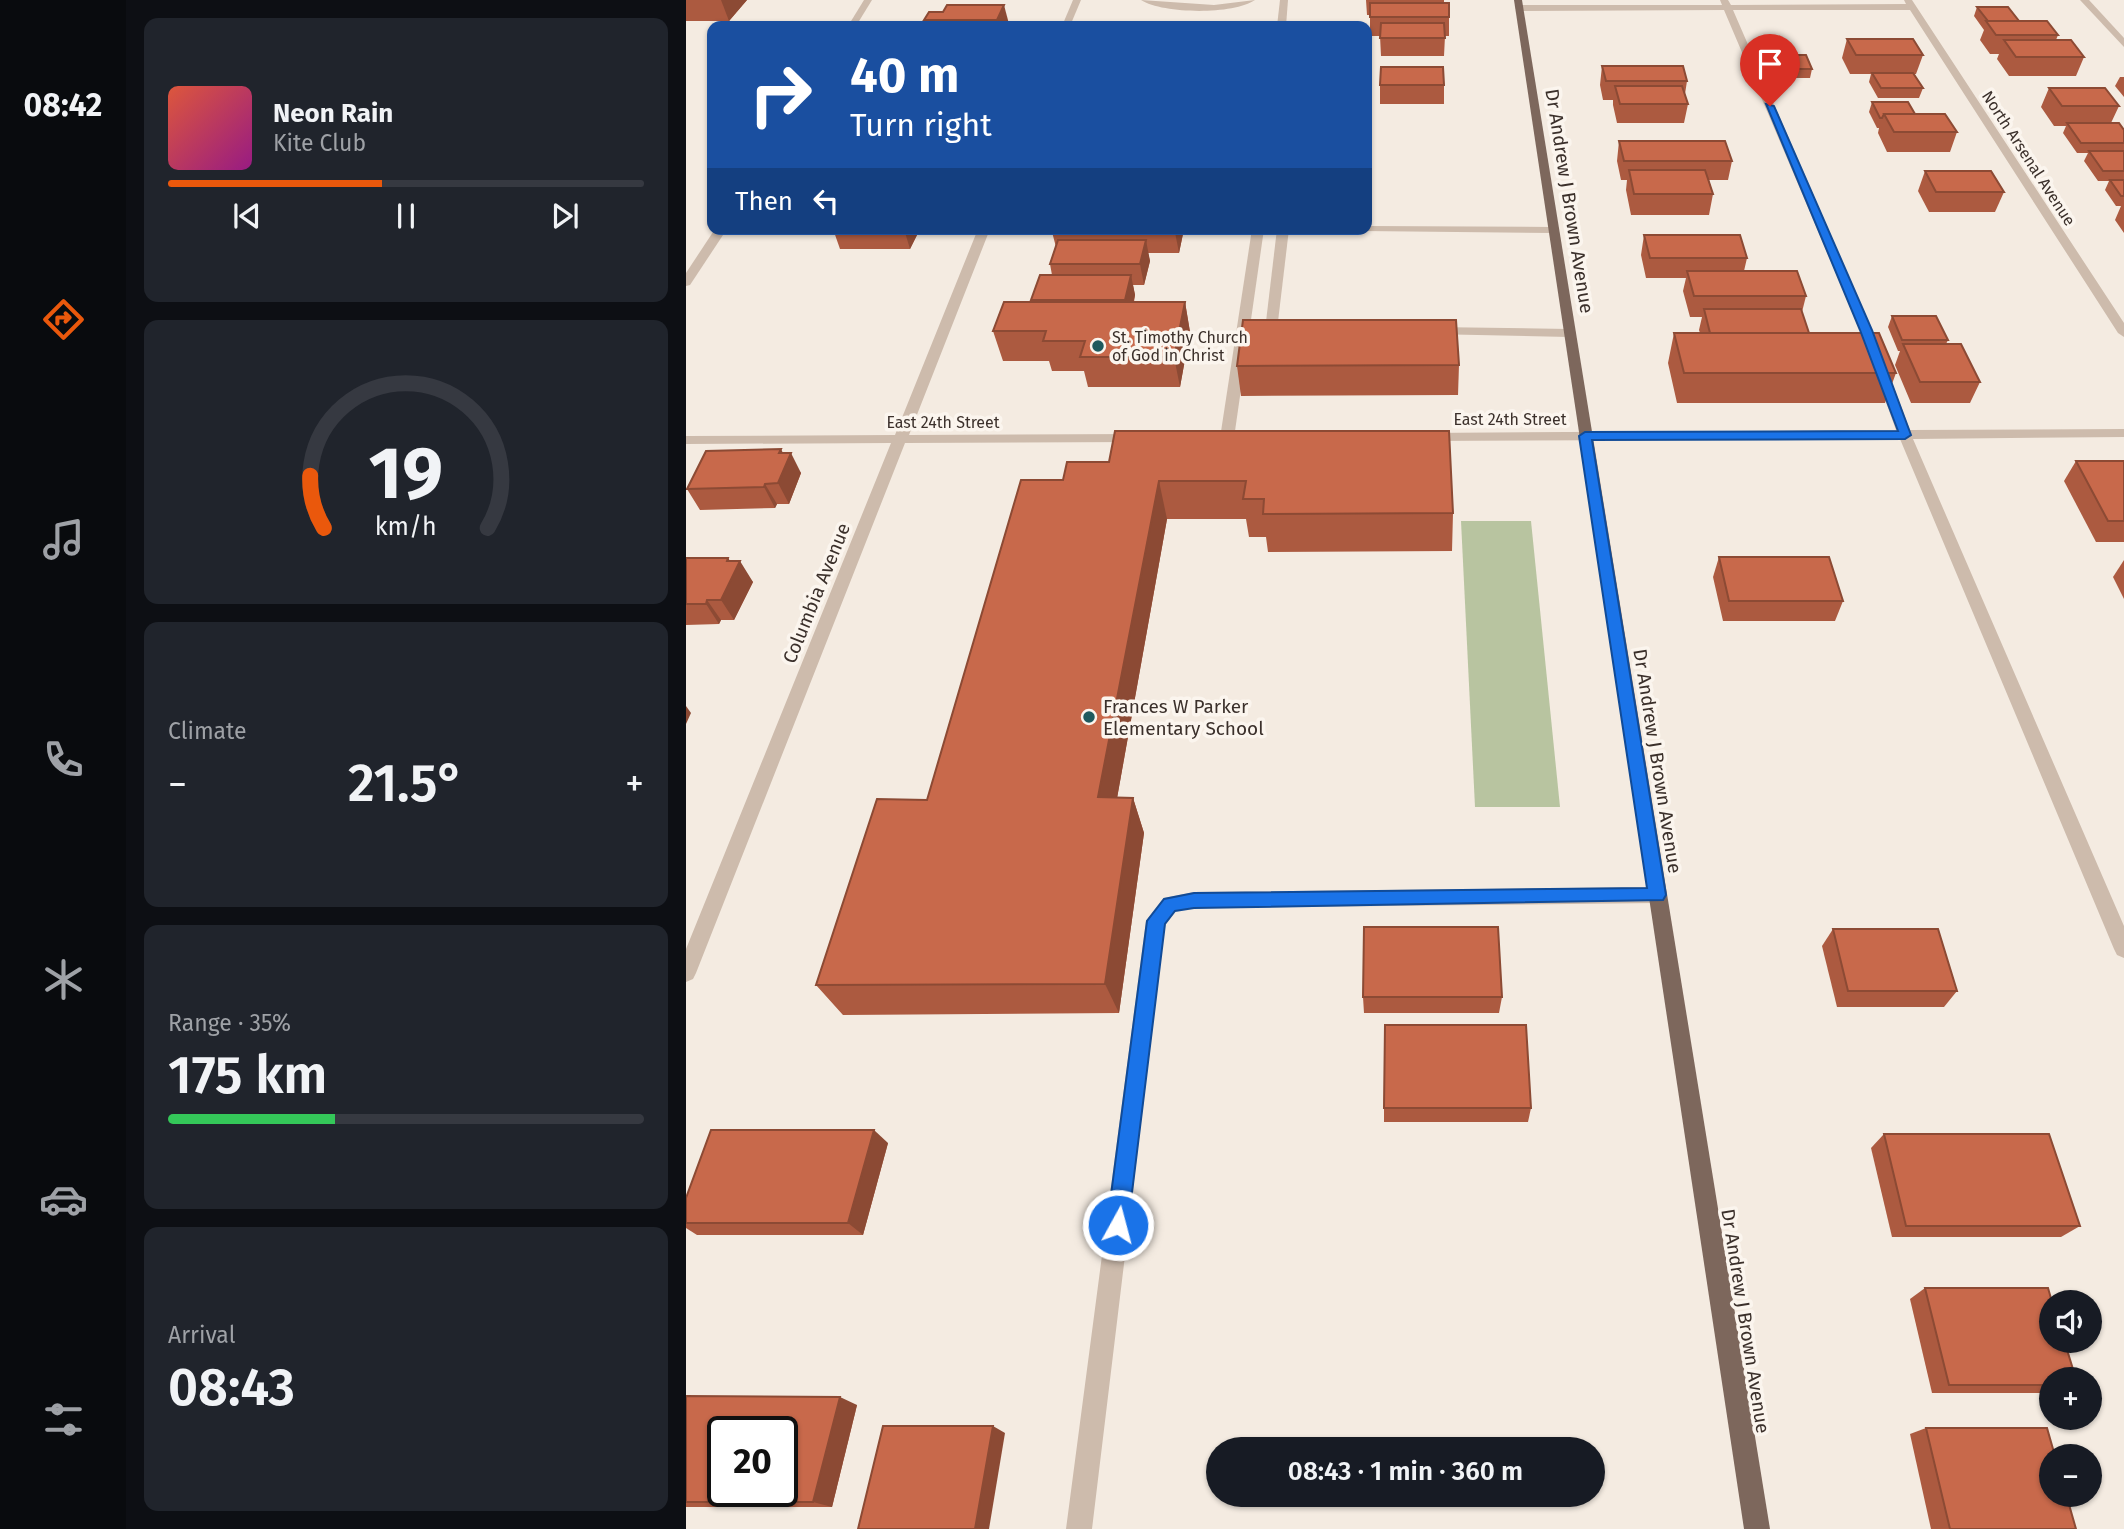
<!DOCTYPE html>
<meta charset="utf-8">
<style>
:root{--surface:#171b24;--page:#20242c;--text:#f1f3f6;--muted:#9ea1a6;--line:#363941;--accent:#ea580c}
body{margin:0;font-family:"Fira Sans",sans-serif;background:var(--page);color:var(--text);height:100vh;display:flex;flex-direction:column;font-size:26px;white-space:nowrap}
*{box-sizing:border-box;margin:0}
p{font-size:23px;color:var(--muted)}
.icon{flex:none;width:38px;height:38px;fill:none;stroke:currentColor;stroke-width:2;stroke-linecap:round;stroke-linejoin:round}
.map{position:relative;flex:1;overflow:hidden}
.panel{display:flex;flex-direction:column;gap:18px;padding:18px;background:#0d0f14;width:560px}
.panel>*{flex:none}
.top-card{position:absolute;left:21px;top:21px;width:665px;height:214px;border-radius:14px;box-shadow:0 2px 5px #0004;background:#1a4fa0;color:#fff;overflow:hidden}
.controls{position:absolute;left:1353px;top:1290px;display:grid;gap:14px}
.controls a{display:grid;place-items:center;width:63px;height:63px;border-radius:50%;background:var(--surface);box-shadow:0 2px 5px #0004;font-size:35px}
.speed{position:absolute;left:21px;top:1416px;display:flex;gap:14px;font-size:35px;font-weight:700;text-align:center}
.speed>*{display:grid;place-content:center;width:91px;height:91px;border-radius:50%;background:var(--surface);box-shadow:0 2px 5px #0004;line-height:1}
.speed .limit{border:4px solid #111;border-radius:10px;background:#fff;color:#111}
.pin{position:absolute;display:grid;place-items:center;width:60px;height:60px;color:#fff;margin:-72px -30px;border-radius:50% 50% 50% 0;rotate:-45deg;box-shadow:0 0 7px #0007}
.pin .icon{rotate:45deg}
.me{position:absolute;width:77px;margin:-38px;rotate:7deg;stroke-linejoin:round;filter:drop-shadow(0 0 5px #0008)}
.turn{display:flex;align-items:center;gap:24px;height:147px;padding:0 28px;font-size:32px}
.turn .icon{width:91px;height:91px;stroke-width:2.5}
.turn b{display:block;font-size:49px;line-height:60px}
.then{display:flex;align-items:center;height:66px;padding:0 28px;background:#0003;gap:14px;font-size:26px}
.big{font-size:52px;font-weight:600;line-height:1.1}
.panel .tile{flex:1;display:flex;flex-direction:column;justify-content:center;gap:10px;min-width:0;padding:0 24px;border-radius:14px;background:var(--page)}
.panel .dial{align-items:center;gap:0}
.dial svg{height:182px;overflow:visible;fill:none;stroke:var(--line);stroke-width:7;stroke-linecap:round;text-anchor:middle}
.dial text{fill:var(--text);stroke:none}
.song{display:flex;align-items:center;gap:21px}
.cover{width:84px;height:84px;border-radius:10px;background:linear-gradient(135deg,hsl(10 70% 55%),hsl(310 70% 35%))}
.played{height:7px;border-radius:4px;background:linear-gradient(90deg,var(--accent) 45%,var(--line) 45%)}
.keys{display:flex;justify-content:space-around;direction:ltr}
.heat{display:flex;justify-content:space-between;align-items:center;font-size:38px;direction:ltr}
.charge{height:10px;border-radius:5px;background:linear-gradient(90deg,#34c759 35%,var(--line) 0)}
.trip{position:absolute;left:520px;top:1437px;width:399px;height:70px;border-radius:35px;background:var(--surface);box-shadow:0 2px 5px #0004;font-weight:600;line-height:70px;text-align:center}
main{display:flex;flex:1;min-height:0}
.tab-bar{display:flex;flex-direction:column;width:126px;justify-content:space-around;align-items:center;background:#090b0e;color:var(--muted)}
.tab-bar .icon{width:49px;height:49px}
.tab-bar .active{color:var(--accent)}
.tab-bar b{font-size:32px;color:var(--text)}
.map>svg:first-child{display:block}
.green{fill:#b8c4a0}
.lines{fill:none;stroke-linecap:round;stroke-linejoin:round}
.minor{fill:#cdbbac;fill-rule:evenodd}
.major{fill:#7d675c;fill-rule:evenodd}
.wall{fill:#ac5a40}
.shaded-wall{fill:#8c4a34}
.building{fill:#c8694b;stroke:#8c4a34;stroke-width:2;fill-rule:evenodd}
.route{fill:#1a73e8;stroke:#114b97;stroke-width:2}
.poi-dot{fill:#1f5a5e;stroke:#fbf5ee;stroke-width:2.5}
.labels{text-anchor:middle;stroke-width:7;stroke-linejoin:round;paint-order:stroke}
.far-street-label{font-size:16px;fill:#3b302b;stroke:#fbf5ee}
.far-poi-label{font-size:16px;fill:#3b302b;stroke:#fbf5ee;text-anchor:start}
.street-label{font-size:19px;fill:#3b302b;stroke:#fbf5ee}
.poi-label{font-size:19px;fill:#3b302b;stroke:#fbf5ee;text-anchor:start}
</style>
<main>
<nav class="tab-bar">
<b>08:42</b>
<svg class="icon active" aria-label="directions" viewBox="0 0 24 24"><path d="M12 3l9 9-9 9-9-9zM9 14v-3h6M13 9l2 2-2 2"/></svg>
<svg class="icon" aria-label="music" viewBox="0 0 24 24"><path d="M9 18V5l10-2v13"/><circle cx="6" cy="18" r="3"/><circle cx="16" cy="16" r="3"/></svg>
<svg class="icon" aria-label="phone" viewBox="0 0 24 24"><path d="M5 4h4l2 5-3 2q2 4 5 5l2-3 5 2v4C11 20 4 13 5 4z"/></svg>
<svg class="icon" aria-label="climate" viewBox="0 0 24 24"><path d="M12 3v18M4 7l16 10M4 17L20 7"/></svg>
<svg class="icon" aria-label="car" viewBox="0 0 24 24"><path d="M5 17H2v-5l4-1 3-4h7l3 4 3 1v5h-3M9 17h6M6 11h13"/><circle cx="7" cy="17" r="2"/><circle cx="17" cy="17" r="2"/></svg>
<svg class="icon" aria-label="filters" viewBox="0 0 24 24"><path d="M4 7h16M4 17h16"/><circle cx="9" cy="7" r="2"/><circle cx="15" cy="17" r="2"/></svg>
</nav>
<section class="panel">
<div class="tile">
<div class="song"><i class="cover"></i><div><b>Neon Rain</b><p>Kite Club</p></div></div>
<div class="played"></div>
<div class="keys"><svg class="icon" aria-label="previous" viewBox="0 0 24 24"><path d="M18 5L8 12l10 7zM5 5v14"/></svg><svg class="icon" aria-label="pause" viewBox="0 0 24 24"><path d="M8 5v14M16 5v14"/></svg><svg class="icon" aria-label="next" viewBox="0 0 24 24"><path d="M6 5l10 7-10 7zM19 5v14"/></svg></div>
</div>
<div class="tile dial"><svg viewBox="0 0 100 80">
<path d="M14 69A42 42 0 1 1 86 69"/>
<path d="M14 69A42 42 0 0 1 8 46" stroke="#ea580c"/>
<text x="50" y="56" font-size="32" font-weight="700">19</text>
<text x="50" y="72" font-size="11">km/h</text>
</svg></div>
<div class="tile"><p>Climate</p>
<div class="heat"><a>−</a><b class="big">21.5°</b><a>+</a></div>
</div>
<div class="tile"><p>Range · 35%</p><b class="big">175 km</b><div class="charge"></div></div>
<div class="tile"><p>Arrival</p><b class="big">08:43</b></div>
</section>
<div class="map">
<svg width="1438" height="1529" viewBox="0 0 1438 1529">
<rect width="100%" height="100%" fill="#f4ebe1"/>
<!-- green -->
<path class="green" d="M775 521H845L874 807H789Z"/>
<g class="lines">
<!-- minor -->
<g class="minor">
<path d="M178 0H186L170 26H162Z"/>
<path d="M387 0H395L384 26H376Z"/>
<path d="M455 0 528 5 569 0C547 15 477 14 455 0Z"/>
<path d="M594 0H602L600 26H591Z"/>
<path d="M1034 0H1042L1045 5 1220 4 1218 0H1226L1438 323V337L1432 333 1224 10H1047L1186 330 1224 430 1438 429V437L1227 439 1438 926V958L1431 955 1428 949 1214 439 738 441 731 437 738 433 1210 430 1174 330 1038 10 833 11 829 8 833 5H1036Z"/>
<path d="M1394 0H1403L1438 38V47Z"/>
<path d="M681 226 867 227 873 230 867 233 677 231 675 229H681Z"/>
<path d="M29 229H41L4 285 0 286V273Z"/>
<path d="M292 229H304L223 435 451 434 458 438 451 442 219 443 10 973 7 979 0 982V949L205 443 0 444V436L209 435Z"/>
<path d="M566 229H578L548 438 541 442 534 438Z"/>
<path d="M591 229H603L591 330 585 334 579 330Z"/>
<path d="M747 327 883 329 889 333 883 337 743 334V328Z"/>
<path d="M971 887 978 889 980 895 978 901 971 903 508 908 490 911 479 924 406 1529H380L460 921 478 898 508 892Z"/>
</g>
<!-- major -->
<path class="major" d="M828 0H836L1084 1529H1058Z"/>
</g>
<!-- wall -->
<g class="wall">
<path d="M0 0H61L43 21H0Z"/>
<path d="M680 0H758V3L763 17V36H759L758 56H695L694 36H684V15H681Z"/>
<path d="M261 5 323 24 322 26H240L238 20 257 12Z"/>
<path d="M1291 7 1372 35 1370 40 1398 57 1390 76H1323L1311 59 1313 54H1304L1294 40 1298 30 1288 16Z"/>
<path d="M1161 39 1237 55 1230 74H1228L1237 88 1233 98H1192L1183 82 1185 74H1164L1156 58Z"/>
<path d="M1081 55 1126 69 1124 78H1085L1079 65Z"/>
<path d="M916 66 1001 81 999 94 1002 104 998 123H931L927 105V100H917L914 85Z"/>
<path d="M1434 77H1438V97L1429 86Z"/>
<rect x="694" y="85" width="64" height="19"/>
<path d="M1363 88 1433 106 1425 123 1438 130V233L1429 220 1435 206H1430L1419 190 1423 181H1412L1398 161 1402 153H1391L1377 133 1380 126H1368L1355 107Z"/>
<path d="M1186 102 1229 114 1271 132 1264 152H1201L1192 133 1193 128H1191L1183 112Z"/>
<path d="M933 141 1046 161 1042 180H1023L1027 194 1023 215H945L940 190 941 180H935L931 161Z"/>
<path d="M1239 171 1318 192 1309 212H1243L1232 191Z"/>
<path d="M147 229H234L224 249H154Z"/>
<path d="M367 229H498L493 253H462L464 261 458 285H447L449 295 448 302H499L504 332 494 387H402L398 371H366L363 361H317L307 331 345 302V300L366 275 364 264 370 247 366 232Z"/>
<path d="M958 235 1061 258 1058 271 1120 296 1116 312 1123 333 1210 373 1199 403H991L982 363 988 333H1014L1013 330 1016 317H1004L997 291 1000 278H960L955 255Z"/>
<path d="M1206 316 1262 340 1260 344 1294 382 1284 403H1225L1209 365 1214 351H1212L1202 327Z"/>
<path d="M773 365 772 395 555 396 551 366Z"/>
<path d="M429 431 767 513 766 551 582 552 580 537H563L560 519H481L431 798H447L458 833 433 1013 157 1015 130 985 241 800 377 480 423 462Z"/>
<path d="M97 453 115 473 103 504H91L89 508 14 510 1 489Z"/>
<path d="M1390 461H1438V542H1410L1378 481Z"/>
<path d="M1033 557 1157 601 1149 621H1037L1027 577Z"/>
<path d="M0 558H42L44 561 67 582 48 620H35L33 624 0 625Z"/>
<path d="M1438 560V599L1427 577Z"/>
<path d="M1147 929 1271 991 1258 1007H1151L1136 946Z"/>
<path d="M677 997H816L813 1013H678Z"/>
<path d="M698 1108H845L842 1122H698Z"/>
<path d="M1198 1134 1394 1226 1375 1237H1206L1185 1148Z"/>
<path d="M202 1143 177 1235H11L0 1228V1198Z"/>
<path d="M1239 1288 1365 1379V1393H1246L1224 1299Z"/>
<path d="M0 1396 171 1405 146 1507H0Z"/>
<path d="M1240 1428 1390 1529H1245L1224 1434Z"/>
</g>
<!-- shaded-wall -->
<g class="shaded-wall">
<path d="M35 0H61L43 21Z"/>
<path d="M318 5 323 24 322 26H312L311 20Z"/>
<path d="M218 229H234L224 249Z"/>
<path d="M490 229H498L493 253 489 232Z"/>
<path d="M460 240 464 261 458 285 454 264Z"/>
<path d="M445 275 449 295 443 321 439 300Z"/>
<path d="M499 302 504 332 494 387 488 357Z"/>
<path d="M95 449 101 461 105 453 115 473 103 504 92 483 93 453Z"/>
<path d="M473 481 481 519 425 832 412 797Z"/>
<path d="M79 484 91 504 89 508 78 487Z"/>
<path d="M42 558 50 570 54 561 67 582 48 620 35 600Z"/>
<path d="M21 600 35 620 33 624 20 604Z"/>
<path d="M0 706 5 713 0 724Z"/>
<path d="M447 798 458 833 433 1013 419 984Z"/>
<path d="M188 1130 202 1143 177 1235 162 1223Z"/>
<path d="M154 1397 171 1405 146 1507 127 1502Z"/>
<path d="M307 1426 319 1433 303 1529H289Z"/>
</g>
<!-- building -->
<g class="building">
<rect x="684" y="3" width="79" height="14"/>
<path d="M261 5H318L311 20H238L243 12H257Z"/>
<path d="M1291 7H1322L1333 21H1302Z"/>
<path d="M1300 21H1361L1372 35H1310Z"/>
<path d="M695 23H758L759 38H694Z"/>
<path d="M1161 39H1227L1237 55H1170Z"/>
<path d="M1318 40H1385L1398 57H1330Z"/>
<path d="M1081 55H1120L1126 69H1087Z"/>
<path d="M916 66H997L1001 81H920Z"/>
<path d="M695 67H757L758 85H694Z"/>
<path d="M1186 73H1227L1237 88H1195Z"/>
<path d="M929 86H996L1002 104H934Z"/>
<path d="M1363 88H1419L1433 106H1376Z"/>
<path d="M1186 102H1222L1229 114H1198L1196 118H1194Z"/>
<path d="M1198 114H1259L1271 132H1208Z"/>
<path d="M1381 123H1433L1438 130V143H1395Z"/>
<path d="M933 141H1039L1046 161H938Z"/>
<path d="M1403 151H1438V171H1417Z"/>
<path d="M943 170H1019L1027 194H948Z"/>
<path d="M1239 171H1305L1318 192H1250Z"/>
<path d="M1424 180H1438V196H1435Z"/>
<path d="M367 229H490L489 232H366Z"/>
<path d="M958 235H1054L1061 258H964Z"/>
<path d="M372 240H460L454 264H364Z"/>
<path d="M1001 271H1111L1120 296H1008Z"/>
<path d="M354 275H445L439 300H345Z"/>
<path d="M318 302H499L488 357H394L399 341H357L360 331H307Z"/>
<path d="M1018 309H1115L1123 333H1024Z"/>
<path d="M1206 316H1250L1262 340H1216Z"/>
<path d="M557 320H770L773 365 551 366Z"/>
<path d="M988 333H1193L1210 373H998Z"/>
<path d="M1217 344H1275L1294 382H1234Z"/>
<path d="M429 431H763L767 513 577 514 578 499H557L560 481H473L412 797 447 798 419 984 130 985 191 799 241 800 335 480H377L381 462H423Z"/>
<path d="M95 449 93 453H105L92 483 79 484 78 487 1 489 20 451Z"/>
<path d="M1390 461H1438V521H1422Z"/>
<path d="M1033 557H1143L1157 601H1043Z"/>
<path d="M0 558H42L41 561H54L35 600H21L20 604H0Z"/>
<path d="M678 927H812L816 997H677Z"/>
<path d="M1147 929H1252L1271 991H1162Z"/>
<path d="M699 1025H840L845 1108H698Z"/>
<path d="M25 1130H188L162 1223H0V1198Z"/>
<path d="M1198 1134H1363L1394 1226H1220Z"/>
<path d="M1239 1288H1362L1366 1302H1365V1340H1378L1390 1379H1365V1385H1263Z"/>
<path d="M0 1396 154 1397 127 1502H0ZM37 1432H96V1491H37Z"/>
<path d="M197 1426H307L289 1529H172Z"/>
<path d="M1240 1428H1361L1369 1456H1365V1494H1380L1390 1529H1264Z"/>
</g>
<!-- route -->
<path class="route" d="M1080 104 1088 106 1186 330 1225 435 1219 439 906 440 980 895 977 900 508 908 489 911 479 924 442 1225 439 1232 432 1235 424 1232 421 1225 461 921 478 899 508 893 961 888 893 436 899 432 1212 431 1174 330Z"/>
<!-- markers -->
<g class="poi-dot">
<circle cx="412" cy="346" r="7"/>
<circle cx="403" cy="717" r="7"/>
</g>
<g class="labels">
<!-- far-street labels -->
<g class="far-street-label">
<text transform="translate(1343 158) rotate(57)" y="6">North Arsenal Avenue</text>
<text x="824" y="425">East 24th Street</text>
<text x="257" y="428">East 24th Street</text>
</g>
<!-- far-poi labels -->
<g class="far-poi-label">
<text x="426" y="343">St. Timothy Church<tspan x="426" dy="18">of God in Christ</tspan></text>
</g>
<!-- street labels -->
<g class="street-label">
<text transform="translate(884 201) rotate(81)" y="7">Dr Andrew J Brown Avenue</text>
<text transform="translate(130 593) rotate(-68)" y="7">Columbia Avenue</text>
<text transform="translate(972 761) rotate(81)" y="7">Dr Andrew J Brown Avenue</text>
<text transform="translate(1060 1321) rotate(81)" y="7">Dr Andrew J Brown Avenue</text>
</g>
<!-- poi labels -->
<g class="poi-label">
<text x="417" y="713">Frances W Parker<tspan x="417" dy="22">Elementary School</tspan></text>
</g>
</g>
</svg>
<div class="controls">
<a><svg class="icon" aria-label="sound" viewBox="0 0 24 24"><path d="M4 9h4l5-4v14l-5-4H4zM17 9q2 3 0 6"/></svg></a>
<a>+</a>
<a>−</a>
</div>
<div class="speed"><div class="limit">20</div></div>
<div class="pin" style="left:1084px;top:106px;background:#d93025"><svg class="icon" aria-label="arrive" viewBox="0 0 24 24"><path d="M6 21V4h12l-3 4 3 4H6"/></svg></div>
<svg class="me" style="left:432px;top:1225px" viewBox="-20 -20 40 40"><circle r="17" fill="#1a73e8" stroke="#fff" stroke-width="3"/><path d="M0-11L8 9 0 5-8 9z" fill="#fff"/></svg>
<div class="trip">08:43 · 1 min · 360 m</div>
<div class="top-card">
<div class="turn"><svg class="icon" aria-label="right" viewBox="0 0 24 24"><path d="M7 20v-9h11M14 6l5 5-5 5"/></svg><div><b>40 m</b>Turn right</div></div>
<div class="then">Then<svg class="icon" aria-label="left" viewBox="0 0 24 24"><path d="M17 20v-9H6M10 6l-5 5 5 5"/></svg></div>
</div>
</div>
</main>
